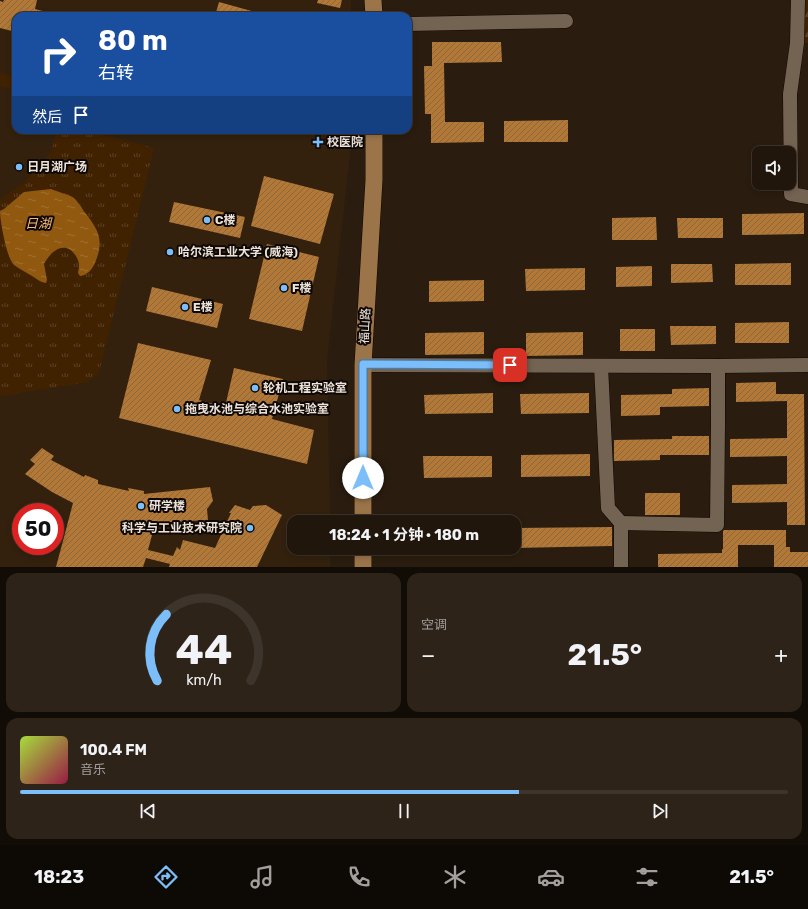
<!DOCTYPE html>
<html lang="zh">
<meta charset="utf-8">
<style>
:root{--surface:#20160b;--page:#2d2319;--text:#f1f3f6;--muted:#a29f9d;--line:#3d352c;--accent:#7cbef9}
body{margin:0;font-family:Rubik,"Noto Sans SC",sans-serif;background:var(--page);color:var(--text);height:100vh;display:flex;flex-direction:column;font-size:15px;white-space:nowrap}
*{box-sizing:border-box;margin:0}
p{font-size:13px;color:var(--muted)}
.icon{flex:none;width:22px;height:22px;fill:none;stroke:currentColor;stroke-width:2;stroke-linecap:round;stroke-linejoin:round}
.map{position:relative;height:567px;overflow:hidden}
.details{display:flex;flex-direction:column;gap:6px;padding:6px;background:#120c06;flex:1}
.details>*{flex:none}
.top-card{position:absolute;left:12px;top:12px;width:400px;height:122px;border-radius:12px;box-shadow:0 2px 6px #0003,0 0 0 1px var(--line);background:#1a4fa0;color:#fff;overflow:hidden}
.buttons{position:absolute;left:752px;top:146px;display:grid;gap:8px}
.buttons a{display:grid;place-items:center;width:44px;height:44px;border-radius:8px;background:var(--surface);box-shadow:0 2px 6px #0003,0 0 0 1px var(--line);font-size:20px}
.speed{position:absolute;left:12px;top:503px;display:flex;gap:8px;font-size:20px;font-weight:700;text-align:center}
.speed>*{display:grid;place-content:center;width:52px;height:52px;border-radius:50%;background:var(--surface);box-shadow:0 2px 6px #0003,0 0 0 1px var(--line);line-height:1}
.speed .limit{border:6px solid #d22;background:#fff;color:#111}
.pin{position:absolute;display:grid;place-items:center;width:34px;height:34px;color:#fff;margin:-17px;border-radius:8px;box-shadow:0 2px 6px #0006}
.me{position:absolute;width:44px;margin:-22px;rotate:0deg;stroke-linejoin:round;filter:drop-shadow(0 0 3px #0008)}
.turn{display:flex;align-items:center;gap:14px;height:84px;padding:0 20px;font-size:18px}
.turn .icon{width:52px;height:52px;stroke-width:2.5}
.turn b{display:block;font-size:28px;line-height:34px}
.then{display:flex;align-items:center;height:38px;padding:0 20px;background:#0003;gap:8px;font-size:15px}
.big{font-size:30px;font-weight:700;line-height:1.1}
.details .widget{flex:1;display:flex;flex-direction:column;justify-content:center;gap:6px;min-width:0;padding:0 14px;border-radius:12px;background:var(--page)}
.details .dial{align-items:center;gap:0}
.dial svg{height:104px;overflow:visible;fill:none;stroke:var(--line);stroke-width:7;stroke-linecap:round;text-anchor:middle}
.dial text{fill:var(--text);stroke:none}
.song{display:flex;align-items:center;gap:12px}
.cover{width:48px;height:48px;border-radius:6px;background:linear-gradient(135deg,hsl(80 70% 55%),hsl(340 70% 35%))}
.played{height:4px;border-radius:2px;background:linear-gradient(90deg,var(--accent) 65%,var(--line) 65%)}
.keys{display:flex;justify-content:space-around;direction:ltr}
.heat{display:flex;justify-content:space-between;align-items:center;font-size:22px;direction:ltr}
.details .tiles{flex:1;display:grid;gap:6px;grid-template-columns:1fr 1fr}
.widget:last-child{grid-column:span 2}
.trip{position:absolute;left:287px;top:515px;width:234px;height:40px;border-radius:12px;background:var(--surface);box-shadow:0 2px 6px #0003,0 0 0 1px var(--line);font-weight:700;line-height:40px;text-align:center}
.menu{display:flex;height:64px;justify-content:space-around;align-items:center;background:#0d0904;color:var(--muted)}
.menu .icon{width:28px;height:28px}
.menu .selected{color:var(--accent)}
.menu b{font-size:18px;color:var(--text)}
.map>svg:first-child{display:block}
.built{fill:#33210e;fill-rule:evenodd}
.green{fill:#402200}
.forest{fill:url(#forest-firs)}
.park{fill:url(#park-tufts)}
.water{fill:url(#water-ripples)}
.building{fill:url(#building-hatch)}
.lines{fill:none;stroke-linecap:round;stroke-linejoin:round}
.minor-casing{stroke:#120700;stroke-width:15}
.major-casing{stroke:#120700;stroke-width:18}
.minor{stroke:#736353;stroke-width:14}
.major{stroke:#9c7449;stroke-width:17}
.route-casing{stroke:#517ca2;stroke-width:10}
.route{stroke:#7cbef9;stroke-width:7}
.poi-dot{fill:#7cbef9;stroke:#0e0804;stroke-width:1.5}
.labels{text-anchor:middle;stroke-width:4;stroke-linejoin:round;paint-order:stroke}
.poi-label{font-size:12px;font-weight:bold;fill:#ece2d9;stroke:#0e0804;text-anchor:start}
.street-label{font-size:12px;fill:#ece2d9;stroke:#0e0804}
.water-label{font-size:13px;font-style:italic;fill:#f8b976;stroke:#0e0804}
</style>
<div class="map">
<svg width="808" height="567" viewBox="0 0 808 567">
<defs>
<pattern id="forest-firs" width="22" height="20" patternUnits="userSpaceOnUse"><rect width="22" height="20" fill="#402200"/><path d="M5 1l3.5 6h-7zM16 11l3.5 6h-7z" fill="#5c4225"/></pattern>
<pattern id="park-tufts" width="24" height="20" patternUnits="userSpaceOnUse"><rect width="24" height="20" fill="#402200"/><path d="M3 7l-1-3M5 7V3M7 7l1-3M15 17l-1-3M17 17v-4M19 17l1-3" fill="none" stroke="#5c4225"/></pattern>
<pattern id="water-ripples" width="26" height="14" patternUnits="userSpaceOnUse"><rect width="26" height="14" fill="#91590f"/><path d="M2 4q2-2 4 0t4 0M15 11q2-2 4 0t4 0" fill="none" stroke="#a17131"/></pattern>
<pattern id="building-hatch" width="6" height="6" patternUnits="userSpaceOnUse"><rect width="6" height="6" fill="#b27837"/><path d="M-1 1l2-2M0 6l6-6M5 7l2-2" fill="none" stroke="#8d663a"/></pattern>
</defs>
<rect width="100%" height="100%" fill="#2a1d0f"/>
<!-- built -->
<path class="built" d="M0 0H351V16H16V130H351V145L327 360 330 522H294V548H330V567H0ZM21 512H55V546H21Z"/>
<!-- green -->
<path class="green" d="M0 73 13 77 10 89 0 86Z"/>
<!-- forest -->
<rect class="forest" x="804" y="0" width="4" height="43"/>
<!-- park -->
<path class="park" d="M57 130H83L154 148 99 373 88 382 0 396V200L25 182 51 152Z"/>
<!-- water -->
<path class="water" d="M51 189C57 192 68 194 74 198 77 201 81 206 83 210 98 229 105 239 95 263 92 269 88 275 80 276L78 273C79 267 80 264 77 258 67 239 51 250 44 264L47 280 46 283C40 282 37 279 32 276 26 272 19 269 14 265 7 259 0 221 0 211L4 209 24 192Z"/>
<!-- building -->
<g class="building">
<path d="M4 0H37L35 9 50 13V16H16V32L0 28V1L3 2Z"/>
<path d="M318 0H342L340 8 317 3Z"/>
<path d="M219 2 262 14 261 16H215Z"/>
<path d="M432 42H501L502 62 444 63 445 122H484V142L431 143V114H425L424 66H432Z"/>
<path d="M568 120V142H504V121Z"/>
<path d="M264 176 334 194 320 244 251 226Z"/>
<path d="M174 202 245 217 240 238 169 222Z"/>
<path d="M804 213V234L742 235V214Z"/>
<path d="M656 217 657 240H612V218Z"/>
<path d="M677 218H723V238H678Z"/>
<path d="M267 244 319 257 302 331 249 319Z"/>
<path d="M791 263V285H735V264Z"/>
<path d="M671 264H712L713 282 671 283Z"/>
<path d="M652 266V286L616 287V267Z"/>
<path d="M585 268V290L526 291 525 269Z"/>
<path d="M484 280V301L429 302V281Z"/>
<path d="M152 287 223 304 217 328 146 311Z"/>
<path d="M789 322V343H735V323Z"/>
<path d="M670 326H716V344L671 345Z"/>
<rect x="620" y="329" width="35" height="22"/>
<path d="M484 332V354L425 355V333Z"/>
<path d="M583 332V355L526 356V333Z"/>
<path d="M138 343 211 360 199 400 225 407 234 368 283 379 272 419 314 430 307 464 119 418Z"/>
<path d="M776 382V394H804L805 525H787V502L732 503V485L787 484V456L730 457V439L787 438V401L736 402V383Z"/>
<path d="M709 388V406L660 407V415L621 416V395L672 394V389Z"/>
<path d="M493 393V413L425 414 424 395Z"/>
<path d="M589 393V413L521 414 520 394Z"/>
<path d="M672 436H709V455H660V460L614 461V440L672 439Z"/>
<path d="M42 448 54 456 51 460 84 477 85 475 98 480V484L129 491 128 488 144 491V494L210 487 213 501 207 509 208 520 171 522 155 524 148 550 173 556 177 547 180 550 183 540 215 548 231 513H229L235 505 250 510 253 506 266 505 282 515 257 567H169L170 564 146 558 143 567H56L73 503 52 492 25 474 35 464 30 460Z"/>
<path d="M590 454V476L521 477V455Z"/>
<path d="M423 456H492V477L424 478Z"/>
<rect x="645" y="493" width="35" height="22"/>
<path d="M612 527V546L514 548V528Z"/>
<path d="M724 530H786V547H790V552H808V567H774V545H738V567H658V554L722 553V549H723V531Z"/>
</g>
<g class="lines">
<!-- minor casing -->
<g class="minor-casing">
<g id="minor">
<path d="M798 0 797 43 790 94 791 194 808 197"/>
<path d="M408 24 566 21"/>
<path d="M363 365 718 366 808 365"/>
<path d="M601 366 608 508 621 523V567"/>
<path d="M621 523 717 525 718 423V366"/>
</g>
</g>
<!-- major casing -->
<g class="major-casing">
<g id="major">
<path d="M373 0 374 16"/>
<path d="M363 522V365L374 180V130"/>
<path d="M363 567V548"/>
</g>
</g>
<!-- minor -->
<use href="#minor" class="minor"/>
<!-- major -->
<use href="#major" class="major"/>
</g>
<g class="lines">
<!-- route casing -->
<g class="route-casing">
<path id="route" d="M363 478V364L510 365"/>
</g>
<!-- route -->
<use href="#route" class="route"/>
</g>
<!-- markers -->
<g class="poi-dot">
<path d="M316 136h4v4h4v4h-4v4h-4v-4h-4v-4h4z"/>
<circle cx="19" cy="167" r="4"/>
<circle cx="207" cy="220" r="4"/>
<circle cx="170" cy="252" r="4"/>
<circle cx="284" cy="288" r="4"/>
<circle cx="185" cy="307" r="4"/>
<circle cx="255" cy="388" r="4"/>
<circle cx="177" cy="409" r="4"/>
<circle cx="141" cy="506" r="4"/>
<circle cx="250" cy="528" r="4"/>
</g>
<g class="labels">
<!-- poi labels -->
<g class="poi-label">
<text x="327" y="146">校医院</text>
<text x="27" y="171">日月湖广场</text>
<text x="215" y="224">C楼</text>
<text x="178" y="256">哈尔滨工业大学 (威海)</text>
<text x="292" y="292">F楼</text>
<text x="193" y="311">E楼</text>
<text x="263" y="392">轮机工程实验室</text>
<text x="185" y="413">拖曳水池与综合水池实验室</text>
<text x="149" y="510">研学楼</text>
<text x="242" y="532" text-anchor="end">科学与工业技术研究院</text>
</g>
<!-- street labels -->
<g class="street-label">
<text transform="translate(365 326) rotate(-87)" y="4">福山路</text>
</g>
<!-- water labels -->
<g class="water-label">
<text x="38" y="228">日湖</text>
</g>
</g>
</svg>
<div class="buttons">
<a><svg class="icon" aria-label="sound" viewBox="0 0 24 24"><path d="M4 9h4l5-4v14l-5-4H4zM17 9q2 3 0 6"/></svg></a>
</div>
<div class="speed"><div class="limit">50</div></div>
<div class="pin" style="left:510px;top:365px;background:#d93025"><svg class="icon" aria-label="arrive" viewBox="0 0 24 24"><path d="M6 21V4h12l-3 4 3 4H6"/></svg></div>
<svg class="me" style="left:363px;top:478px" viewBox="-20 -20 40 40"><circle r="19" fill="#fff"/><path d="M0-13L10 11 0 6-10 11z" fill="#7cbef9"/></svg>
<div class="trip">18:24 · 1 分钟 · 180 m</div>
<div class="top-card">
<div class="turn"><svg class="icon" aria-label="right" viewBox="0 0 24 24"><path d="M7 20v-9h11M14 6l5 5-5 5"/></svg><div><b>80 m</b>右转</div></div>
<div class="then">然后<svg class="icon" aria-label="arrive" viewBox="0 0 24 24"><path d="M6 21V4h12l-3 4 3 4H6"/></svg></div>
</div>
</div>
<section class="details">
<div class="tiles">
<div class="widget dial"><svg viewBox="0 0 100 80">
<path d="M14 69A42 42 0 1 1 86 69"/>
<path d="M14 69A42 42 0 0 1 21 18" stroke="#7cbef9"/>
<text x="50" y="56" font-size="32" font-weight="700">44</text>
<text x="50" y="72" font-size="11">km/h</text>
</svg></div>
<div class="widget"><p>空调</p>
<div class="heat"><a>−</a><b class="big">21.5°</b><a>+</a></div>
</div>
<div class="widget">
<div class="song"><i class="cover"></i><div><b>100.4 FM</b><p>音乐</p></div></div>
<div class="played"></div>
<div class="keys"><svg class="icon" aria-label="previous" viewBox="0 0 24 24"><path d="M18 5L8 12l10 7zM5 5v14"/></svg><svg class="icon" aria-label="pause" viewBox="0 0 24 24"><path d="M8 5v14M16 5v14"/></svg><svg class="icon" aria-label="next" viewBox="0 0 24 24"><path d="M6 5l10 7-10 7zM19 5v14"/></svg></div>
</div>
</div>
</section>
<nav class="menu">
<b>18:23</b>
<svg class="icon selected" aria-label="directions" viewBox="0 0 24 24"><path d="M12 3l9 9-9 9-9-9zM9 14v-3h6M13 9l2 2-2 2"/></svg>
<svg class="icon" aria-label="music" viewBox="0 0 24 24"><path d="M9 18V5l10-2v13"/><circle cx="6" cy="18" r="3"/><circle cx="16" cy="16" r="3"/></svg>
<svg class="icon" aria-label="phone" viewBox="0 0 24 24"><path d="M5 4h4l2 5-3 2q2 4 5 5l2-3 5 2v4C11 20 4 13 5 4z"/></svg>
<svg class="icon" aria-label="climate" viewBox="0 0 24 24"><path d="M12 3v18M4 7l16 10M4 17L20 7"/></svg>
<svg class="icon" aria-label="car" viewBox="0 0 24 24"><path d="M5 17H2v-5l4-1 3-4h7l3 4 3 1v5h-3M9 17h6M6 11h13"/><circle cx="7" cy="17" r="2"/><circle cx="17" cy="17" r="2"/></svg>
<svg class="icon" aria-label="filters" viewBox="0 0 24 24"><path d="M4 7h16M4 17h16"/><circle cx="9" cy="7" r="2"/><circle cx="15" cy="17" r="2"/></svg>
<b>21.5°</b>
</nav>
